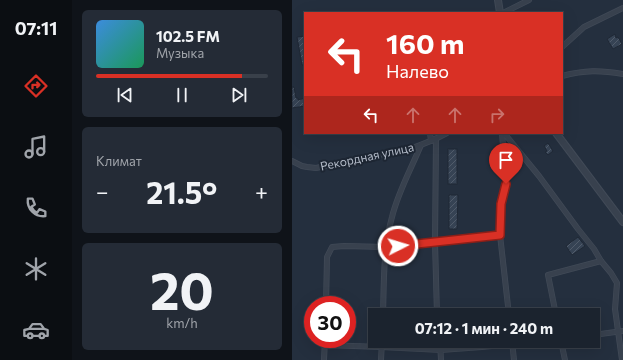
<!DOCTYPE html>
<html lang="ru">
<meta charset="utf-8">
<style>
:root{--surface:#1b232e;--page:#242b36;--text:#f1f3f6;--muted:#a0a4aa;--line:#39404a;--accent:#d93025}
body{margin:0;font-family:Commissioner,sans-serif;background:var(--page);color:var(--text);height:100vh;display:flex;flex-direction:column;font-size:15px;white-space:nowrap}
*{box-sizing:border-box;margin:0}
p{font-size:13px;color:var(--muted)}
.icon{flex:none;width:22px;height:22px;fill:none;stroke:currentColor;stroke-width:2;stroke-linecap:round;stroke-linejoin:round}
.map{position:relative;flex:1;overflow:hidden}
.sheet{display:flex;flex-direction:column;gap:10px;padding:10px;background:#0f1319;width:220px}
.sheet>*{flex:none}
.top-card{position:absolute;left:12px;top:12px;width:259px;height:122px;border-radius:0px;box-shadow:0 4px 16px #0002,0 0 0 1px var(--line);background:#d93025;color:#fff;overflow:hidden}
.speed{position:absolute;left:12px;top:296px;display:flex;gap:8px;font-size:20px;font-weight:700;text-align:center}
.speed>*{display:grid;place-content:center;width:52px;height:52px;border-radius:50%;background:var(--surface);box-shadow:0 4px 16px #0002,0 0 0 1px var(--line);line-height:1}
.speed .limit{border:6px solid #d22;background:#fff;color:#111}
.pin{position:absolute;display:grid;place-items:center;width:34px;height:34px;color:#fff;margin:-41px -17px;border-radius:50% 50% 50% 0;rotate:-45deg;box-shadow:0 0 4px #0007}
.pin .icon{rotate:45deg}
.me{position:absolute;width:44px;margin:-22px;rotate:85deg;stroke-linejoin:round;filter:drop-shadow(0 0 3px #0008)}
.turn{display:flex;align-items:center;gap:14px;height:84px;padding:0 16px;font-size:18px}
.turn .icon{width:52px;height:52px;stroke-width:2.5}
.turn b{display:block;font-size:28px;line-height:34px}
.lanes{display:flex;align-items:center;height:38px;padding:0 16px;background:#0003;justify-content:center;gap:20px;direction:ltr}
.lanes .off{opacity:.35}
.big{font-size:30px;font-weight:700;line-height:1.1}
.sheet .widget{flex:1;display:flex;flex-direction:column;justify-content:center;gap:6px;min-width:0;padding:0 14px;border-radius:6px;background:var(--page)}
.sheet .dial{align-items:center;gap:0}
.dial b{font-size:52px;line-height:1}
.song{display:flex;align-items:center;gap:12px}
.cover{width:48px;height:48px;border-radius:6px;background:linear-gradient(135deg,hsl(210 70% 55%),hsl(150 70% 35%))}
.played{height:4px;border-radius:2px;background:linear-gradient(90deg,var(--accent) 85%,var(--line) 85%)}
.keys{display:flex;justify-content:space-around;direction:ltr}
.heat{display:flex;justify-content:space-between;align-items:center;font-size:22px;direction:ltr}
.trip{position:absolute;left:76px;top:308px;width:232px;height:40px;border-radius:0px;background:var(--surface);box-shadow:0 4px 16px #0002,0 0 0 1px var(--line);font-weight:700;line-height:40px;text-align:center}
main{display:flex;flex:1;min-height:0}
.tabs{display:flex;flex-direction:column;width:72px;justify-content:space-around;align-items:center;background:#0b0e12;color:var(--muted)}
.tabs .icon{width:28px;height:28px}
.tabs .active{color:var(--accent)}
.tabs b{font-size:18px;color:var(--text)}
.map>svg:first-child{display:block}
.building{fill:url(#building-hatch);stroke:#1f2835}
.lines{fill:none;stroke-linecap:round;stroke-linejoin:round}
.minor-casing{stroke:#414a57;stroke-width:6}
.tertiary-casing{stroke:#414a57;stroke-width:8}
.minor{stroke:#38414e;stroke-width:4.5}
.tertiary{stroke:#38414e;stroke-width:6}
.route-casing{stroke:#8d1f18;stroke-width:10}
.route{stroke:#d93025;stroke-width:7}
.labels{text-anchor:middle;stroke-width:4;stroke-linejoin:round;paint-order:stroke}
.street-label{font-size:12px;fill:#b4bcc9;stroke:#1d2633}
</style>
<main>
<nav class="tabs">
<b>07:11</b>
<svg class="icon active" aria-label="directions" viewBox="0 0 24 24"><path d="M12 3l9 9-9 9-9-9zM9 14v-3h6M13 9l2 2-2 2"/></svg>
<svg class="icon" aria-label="music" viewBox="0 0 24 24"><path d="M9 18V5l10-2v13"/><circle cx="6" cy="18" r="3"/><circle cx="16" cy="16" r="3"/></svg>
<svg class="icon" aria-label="phone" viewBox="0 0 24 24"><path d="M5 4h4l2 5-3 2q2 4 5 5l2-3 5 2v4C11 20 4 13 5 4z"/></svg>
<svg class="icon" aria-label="climate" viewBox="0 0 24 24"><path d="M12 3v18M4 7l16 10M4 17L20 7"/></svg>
<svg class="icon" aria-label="car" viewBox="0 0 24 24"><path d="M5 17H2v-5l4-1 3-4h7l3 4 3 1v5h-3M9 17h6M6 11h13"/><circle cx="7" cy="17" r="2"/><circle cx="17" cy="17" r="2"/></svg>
</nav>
<section class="sheet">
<div class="widget">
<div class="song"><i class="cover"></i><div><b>102.5 FM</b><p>Музыка</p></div></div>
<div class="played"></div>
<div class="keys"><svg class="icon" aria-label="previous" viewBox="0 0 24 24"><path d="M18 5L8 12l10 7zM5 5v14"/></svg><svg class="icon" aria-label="pause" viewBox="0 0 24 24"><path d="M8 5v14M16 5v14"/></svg><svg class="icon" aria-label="next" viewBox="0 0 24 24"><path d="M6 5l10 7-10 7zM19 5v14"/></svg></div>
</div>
<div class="widget"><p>Климат</p>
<div class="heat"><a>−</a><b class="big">21.5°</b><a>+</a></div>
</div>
<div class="widget dial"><b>20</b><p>km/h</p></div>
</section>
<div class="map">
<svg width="331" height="360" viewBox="0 0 331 360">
<defs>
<pattern id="building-hatch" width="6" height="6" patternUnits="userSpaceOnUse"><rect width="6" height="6" fill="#364354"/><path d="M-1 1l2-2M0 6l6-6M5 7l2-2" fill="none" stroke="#515c6b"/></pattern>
</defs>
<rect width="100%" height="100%" fill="#242f3e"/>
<!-- building -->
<g class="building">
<path d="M323 34 324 38 326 37 330 44 321 49 315 39Z"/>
<path d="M13 36V65H10L5 37Z"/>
<path d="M0 87H2L4 98H6V100L13 98V106L0 108Z"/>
<path d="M256 143 261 151 256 155 253 152 255 151 252 146Z"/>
<rect x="156" y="149" width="9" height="35"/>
<path d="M157 195H166L165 229H157Z"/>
<path d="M286 237 293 246 280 255 274 246Z"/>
</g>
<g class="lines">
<!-- minor casing -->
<g class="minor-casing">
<g id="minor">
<path d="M211 13 237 0"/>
<path d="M270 47 292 27 331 8"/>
<path d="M270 76C293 70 308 70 331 74"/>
<path d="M138 133 139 141"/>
<path d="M210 133 214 185 209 205 208 235 217 315"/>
<path d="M212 133 247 176 286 229 302 249 309 261 319 273 325 283 323 309 330 360"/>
<path d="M144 139 143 242 145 315"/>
<path d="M0 161 10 166 15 167 24 168 120 148C132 144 144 139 155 133"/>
<path d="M34 305 35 257 40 247 52 246 94 247 208 235"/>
<path d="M91 315C92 282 91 249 100 217 106 192 119 169 129 145"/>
<path d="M264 315 256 275 309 261"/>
<path d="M301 335 331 331"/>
<path d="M148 341 149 360"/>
<path d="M220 341 222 360"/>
<path d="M269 341 273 360"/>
<path d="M33 345 89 347 149 350 190 347 253 341"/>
<path d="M32 360 33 339"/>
<path d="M89 360 90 341"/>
</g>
</g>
<!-- tertiary casing -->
<g class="tertiary-casing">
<g id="tertiary">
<path d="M206 0 208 13"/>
<path d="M264 133 331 222"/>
</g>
</g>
<!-- minor -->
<use href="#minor" class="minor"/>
<!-- tertiary -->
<use href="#tertiary" class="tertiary"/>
</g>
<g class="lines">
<!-- route casing -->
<g class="route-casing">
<path id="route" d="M106 246 208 235 209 204 214 184"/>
</g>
<!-- route -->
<use href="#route" class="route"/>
</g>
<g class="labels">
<!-- street labels -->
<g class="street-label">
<text transform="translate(75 157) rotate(-12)" y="4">Рекордная улица</text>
</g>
</g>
</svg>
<div class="speed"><div class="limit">30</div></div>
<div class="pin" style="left:214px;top:184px;background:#d93025"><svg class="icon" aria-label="arrive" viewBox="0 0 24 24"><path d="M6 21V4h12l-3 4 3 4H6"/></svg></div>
<svg class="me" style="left:106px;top:246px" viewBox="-20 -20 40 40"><circle r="17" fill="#d93025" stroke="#fff" stroke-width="3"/><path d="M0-11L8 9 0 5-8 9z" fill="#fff"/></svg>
<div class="trip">07:12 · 1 мин · 240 m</div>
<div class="top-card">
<div class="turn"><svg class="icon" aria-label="left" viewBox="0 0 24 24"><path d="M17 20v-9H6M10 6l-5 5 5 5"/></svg><div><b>160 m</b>Налево</div></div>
<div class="lanes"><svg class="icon" aria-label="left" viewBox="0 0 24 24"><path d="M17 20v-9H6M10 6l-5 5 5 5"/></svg><svg class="icon off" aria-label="ahead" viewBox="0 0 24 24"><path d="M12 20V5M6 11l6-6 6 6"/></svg><svg class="icon off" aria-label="ahead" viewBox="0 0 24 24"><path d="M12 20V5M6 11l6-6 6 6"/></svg><svg class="icon off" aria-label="right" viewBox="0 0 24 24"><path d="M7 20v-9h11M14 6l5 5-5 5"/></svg></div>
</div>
</div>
</main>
